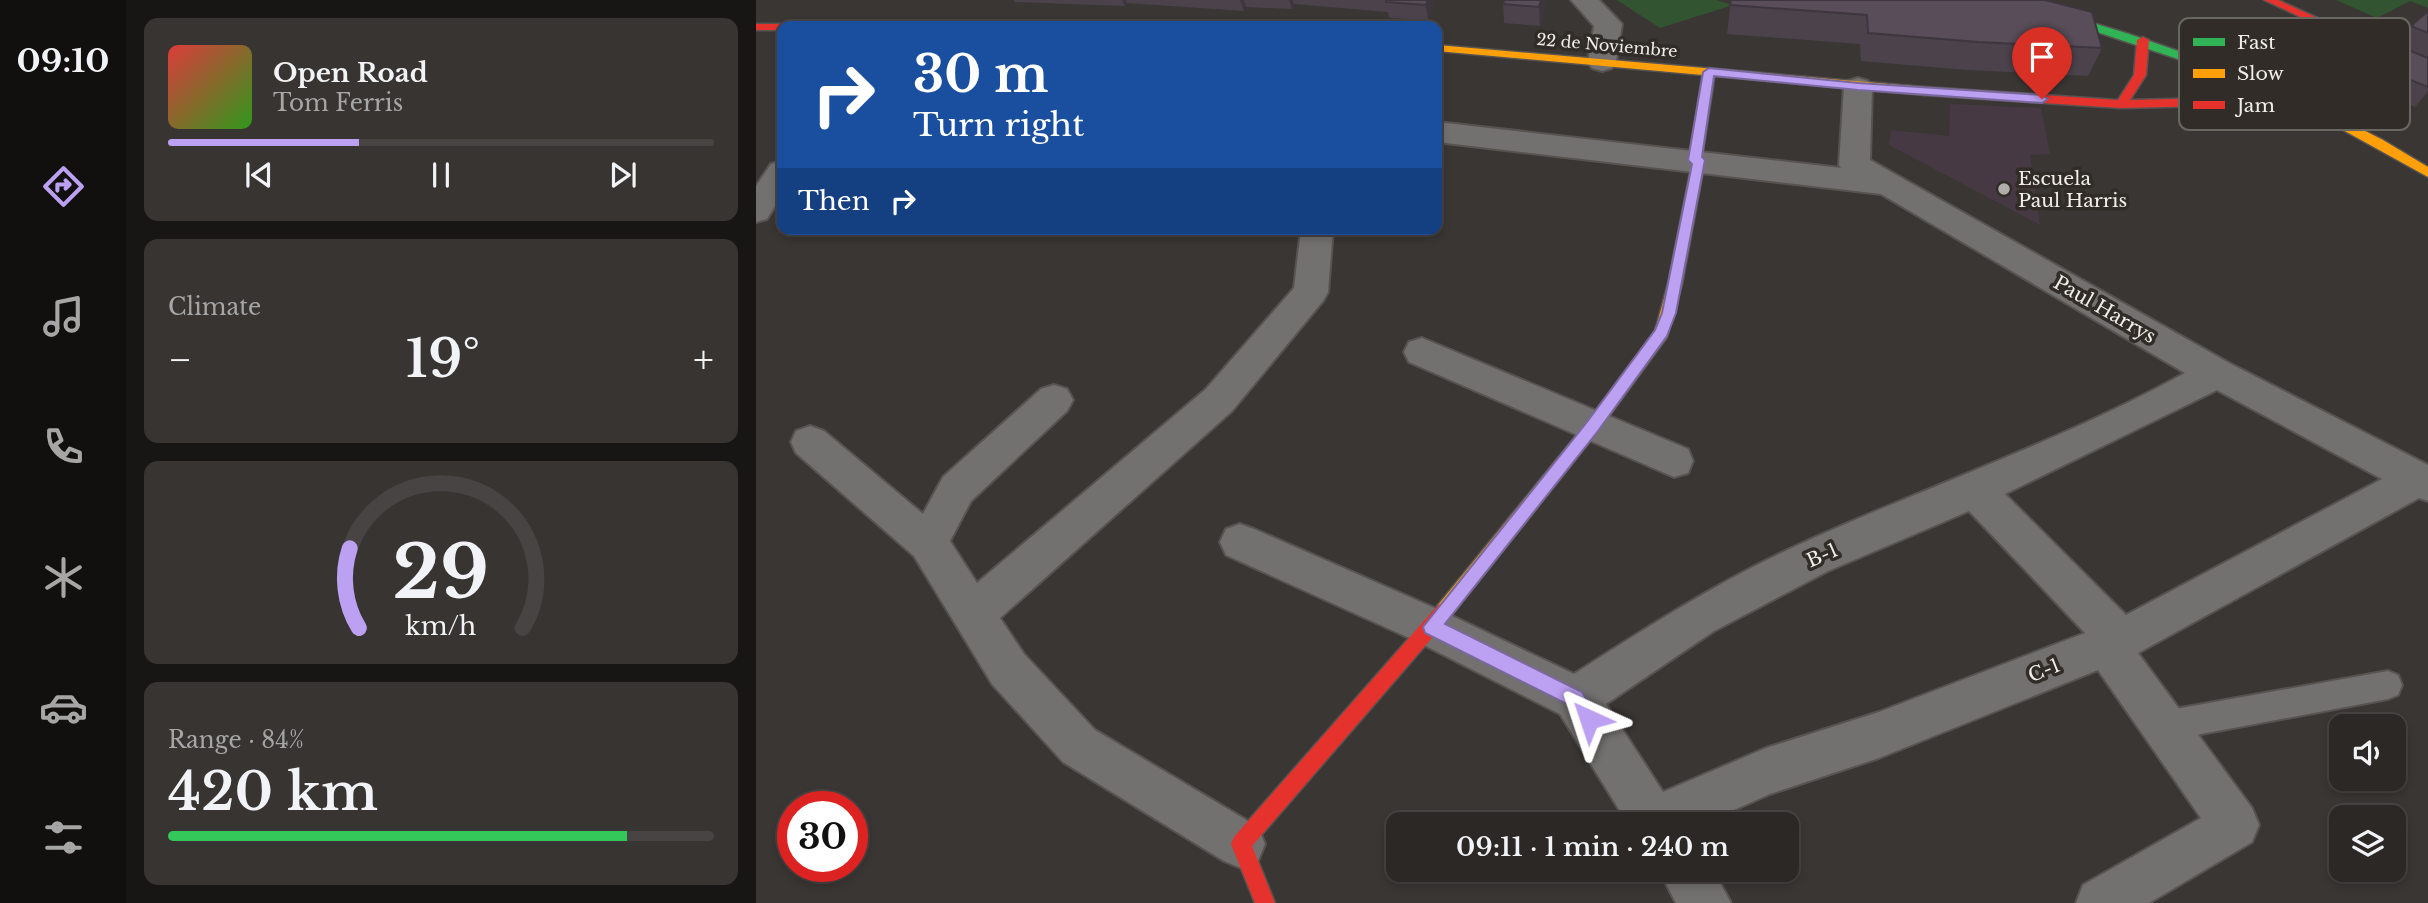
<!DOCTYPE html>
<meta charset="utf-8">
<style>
:root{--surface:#2b2826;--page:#373432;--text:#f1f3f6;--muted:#a6a6a7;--line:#474443;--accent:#bca0f2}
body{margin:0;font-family:"Libre Baskerville",serif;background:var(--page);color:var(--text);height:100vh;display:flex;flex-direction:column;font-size:26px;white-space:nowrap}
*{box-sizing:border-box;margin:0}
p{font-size:23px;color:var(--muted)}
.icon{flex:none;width:38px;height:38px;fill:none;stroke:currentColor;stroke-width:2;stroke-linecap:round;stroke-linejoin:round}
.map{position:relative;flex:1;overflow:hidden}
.sheet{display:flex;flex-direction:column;gap:18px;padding:18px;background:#181615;width:630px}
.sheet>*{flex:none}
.top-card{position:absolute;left:21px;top:21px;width:665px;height:214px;border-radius:14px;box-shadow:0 4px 10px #0003,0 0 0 2px var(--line);background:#1a4fa0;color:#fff;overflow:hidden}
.controls{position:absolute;left:1573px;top:714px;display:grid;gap:14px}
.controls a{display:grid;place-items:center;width:77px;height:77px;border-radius:14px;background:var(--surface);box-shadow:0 4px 10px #0003,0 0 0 2px var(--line);font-size:35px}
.speed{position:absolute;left:21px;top:791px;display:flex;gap:14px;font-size:35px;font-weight:700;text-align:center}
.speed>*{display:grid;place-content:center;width:91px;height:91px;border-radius:50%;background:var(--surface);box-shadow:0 4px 10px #0003,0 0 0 2px var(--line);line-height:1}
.speed .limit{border:10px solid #d22;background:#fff;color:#111}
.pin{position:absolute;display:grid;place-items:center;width:60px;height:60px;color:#fff;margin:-72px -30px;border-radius:50% 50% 50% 0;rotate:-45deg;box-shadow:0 0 7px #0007}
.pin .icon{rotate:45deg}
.me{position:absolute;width:77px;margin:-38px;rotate:318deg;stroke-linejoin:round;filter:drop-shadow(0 0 5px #0008)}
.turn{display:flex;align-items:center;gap:24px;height:147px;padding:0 21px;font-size:32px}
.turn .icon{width:91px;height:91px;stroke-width:2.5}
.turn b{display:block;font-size:49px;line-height:60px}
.then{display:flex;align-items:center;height:66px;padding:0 21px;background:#0003;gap:14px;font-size:26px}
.big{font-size:52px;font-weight:600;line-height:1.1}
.sheet .widget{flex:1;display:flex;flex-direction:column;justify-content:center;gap:10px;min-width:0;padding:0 24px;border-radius:14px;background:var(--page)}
.sheet .dial{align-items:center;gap:0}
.dial svg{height:182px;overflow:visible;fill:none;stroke:var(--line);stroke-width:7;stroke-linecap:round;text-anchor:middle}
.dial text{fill:var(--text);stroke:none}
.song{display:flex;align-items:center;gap:21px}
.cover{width:84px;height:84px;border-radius:10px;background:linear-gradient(135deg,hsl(0 70% 55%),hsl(110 70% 35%))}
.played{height:7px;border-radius:4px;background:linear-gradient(90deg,var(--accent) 35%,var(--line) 35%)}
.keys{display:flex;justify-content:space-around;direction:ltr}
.heat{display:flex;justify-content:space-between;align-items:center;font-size:38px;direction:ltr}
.charge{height:10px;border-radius:5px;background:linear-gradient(90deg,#34c759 84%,var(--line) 0)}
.trip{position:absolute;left:630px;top:812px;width:413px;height:70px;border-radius:14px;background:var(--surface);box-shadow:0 4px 10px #0003,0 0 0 2px var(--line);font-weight:600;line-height:70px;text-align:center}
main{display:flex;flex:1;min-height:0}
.tabs{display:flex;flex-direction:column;width:126px;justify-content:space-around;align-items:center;background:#11100f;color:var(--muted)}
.tabs .icon{width:49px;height:49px}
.tabs .active{color:var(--accent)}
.tabs b{font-size:32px;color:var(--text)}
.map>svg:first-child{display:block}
.education{fill:#473943}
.green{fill:#325430}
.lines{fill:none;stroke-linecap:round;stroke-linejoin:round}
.lane-casing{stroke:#565351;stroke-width:4}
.street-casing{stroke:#565351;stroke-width:4}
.fast-casing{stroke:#565351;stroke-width:3}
.slow-casing{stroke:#565351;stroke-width:3}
.jam-casing{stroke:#565351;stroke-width:3}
.lane{fill:#73716f;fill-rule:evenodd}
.street{fill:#73716f;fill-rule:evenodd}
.fast{fill:#30b455;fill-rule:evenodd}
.slow{fill:#ff9f0a;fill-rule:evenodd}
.jam{fill:#e5322d;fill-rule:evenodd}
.wall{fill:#4c424c}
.shaded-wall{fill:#3e363e}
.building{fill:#584d58;stroke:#3e363e;stroke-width:2}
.route{fill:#bca0f2;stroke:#7a689d;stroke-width:2}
.poi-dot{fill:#afaca9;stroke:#312c27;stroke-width:2.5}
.labels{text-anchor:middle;stroke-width:7;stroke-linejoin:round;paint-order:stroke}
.far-street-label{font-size:16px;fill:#efece9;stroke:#312c27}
.poi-label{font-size:19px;fill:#efece9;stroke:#312c27;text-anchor:start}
.street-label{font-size:19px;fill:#efece9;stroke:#312c27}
.key{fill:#312c27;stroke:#6a6661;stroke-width:2}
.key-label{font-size:19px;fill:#efece9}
</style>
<main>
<nav class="tabs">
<b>09:10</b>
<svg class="icon active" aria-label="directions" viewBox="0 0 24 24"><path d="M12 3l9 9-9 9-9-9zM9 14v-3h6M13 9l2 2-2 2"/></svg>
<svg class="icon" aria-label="music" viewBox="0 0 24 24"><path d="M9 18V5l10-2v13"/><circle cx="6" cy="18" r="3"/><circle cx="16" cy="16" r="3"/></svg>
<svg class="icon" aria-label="phone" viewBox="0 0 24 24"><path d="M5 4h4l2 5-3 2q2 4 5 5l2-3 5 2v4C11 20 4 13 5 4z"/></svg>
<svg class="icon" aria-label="climate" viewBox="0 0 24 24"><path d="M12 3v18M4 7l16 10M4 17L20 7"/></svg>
<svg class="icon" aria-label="car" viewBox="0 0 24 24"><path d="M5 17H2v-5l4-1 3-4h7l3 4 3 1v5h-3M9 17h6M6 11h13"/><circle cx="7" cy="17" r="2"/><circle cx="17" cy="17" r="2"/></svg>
<svg class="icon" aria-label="filters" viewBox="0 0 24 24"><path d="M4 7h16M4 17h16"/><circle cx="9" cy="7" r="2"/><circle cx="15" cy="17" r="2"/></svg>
</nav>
<section class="sheet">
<div class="widget">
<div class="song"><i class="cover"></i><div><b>Open Road</b><p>Tom Ferris</p></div></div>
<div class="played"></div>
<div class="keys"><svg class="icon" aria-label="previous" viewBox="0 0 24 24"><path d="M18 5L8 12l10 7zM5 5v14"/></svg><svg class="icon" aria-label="pause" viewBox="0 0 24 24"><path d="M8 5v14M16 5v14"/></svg><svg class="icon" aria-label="next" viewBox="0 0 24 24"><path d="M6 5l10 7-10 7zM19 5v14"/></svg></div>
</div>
<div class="widget"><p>Climate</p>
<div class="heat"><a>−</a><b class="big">19°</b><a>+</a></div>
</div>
<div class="widget dial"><svg viewBox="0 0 100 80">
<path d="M14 69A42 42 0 1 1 86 69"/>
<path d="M14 69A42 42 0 0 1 10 34" stroke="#bca0f2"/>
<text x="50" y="56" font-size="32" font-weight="700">29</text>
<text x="50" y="72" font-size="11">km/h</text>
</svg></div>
<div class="widget"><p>Range · 84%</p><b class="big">420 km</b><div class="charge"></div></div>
</section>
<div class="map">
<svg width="1672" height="903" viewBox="0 0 1672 903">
<rect width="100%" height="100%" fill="#393633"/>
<!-- education -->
<path class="education" d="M1194 104 1285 108 1294 154 1274 155 1284 225 1133 145 1135 130 1193 136Z"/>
<!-- green -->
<g class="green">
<path d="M861 0H960L977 5 904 28Z"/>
<path d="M1580 0H1672V8L1654 1 1621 18Z"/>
</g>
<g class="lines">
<!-- lane casing -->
<g class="lane-casing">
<path id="lane" d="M1632 671 1642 675 1646 685 1642 695 1632 699 1408 741 1398 736 1393 726 1398 716 1408 711Z"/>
</g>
<!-- street casing -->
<g class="street-casing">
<g id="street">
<path d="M815 0H843L866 24 860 62 856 68 846 71 836 68 832 62 838 26Z"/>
<path d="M1102 78 1112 81 1116 87 1114 160 1473 363 1672 465V501L1663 498 1382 653 1496 808 1503 825 1496 842 1393 903H1320L1327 885 1445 818 1342 670 1123 758 1014 794 946 824H872L804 714 660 641 470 555 464 542 470 529 484 524 498 529 690 613 818 674C891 627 963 581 1042 545 1171 486 1306 441 1429 373L1125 194 681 142V122L1085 168 1083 165 1088 87 1092 81ZM1461 390 1626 479 1370 615 1249 494ZM1213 511 1329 633 1123 712 1010 748 907 792 850 704 958 631 1072 571Z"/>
<path d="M26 161V195L11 219 0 222V186L15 164Z"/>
<path d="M545 229H577L572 292 567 301 476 411 244 618 268 654 339 730 502 827 509 844 502 861 485 868 468 861 307 762 236 684 158 556 40 453 35 442 40 431 54 426 68 431 167 514 187 477 285 389 298 385 311 389 317 400 311 411 215 501 194 541 221 583 450 389 538 288Z"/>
<path d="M666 338 932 449 937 461 932 473 918 477 653 362 648 352 653 342Z"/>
<path d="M903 870H957L975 903H920Z"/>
</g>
</g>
<!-- fast casing -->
<g class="fast-casing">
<path id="fast" d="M1245 0H1262L1373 34 1451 61 1528 91 1568 111 1566 114H1558L1443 66Z"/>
</g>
<!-- slow casing -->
<g class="slow-casing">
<g id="slow">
<path d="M681 45 1168 87 1174 91 1168 95 681 51Z"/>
<path d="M1562 107 1627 140 1672 167V177L1558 114V108Z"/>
<path d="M919 279 926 284 911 337 842 431 694 617 688 619 682 617 679 611 682 605 832 421 899 331 912 284Z"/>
</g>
</g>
<!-- jam casing -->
<g class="jam-casing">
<g id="jam">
<path d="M1508 0H1522L1672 68V76Z"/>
<path d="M0 24H26L31 26H26V30H0Z"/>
<path d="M1387 37 1393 40 1390 75 1374 100 1456 98 1516 85 1522 89 1516 93 1456 106 1365 108 1168 95 1162 91 1168 87 1362 100 1378 75 1381 40Z"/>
<path d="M953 68 959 72 946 157 949 160 926 284 919 289 912 284 936 163 933 160 947 72Z"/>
<path d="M688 603 694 605 697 611 694 617 496 846 519 903H499L475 844 478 837 682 605Z"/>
</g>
</g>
<!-- lane -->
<use href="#lane" class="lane"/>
<!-- street -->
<use href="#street" class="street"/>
<!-- fast -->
<use href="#fast" class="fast"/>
<!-- slow -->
<use href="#slow" class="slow"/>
<!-- jam -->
<use href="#jam" class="jam"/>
</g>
<!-- wall -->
<g class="wall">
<path d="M258 0H679L672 20 633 18 632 12 538 4 536 9 490 7 488 11 371 3 369 6 259 2Z"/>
<path d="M748 0H791L784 26 748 23 747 4Z"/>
<path d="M975 0H1289L1346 48 1332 76 1211 70 1105 61 1104 44 971 34Z"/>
<path d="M1672 11V58L1640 44 1655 26Z"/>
<path d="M1595 56 1672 58V91L1659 107 1581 75Z"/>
</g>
<!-- shaded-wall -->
<g class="shaded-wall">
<path d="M366 0H370L371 3 369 6Z"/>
<path d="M484 0H488L490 7 488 11Z"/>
<path d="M533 0H537L538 4 536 9Z"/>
<path d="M672 0H679L672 20 670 5Z"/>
<path d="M785 0H791L784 26 783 7Z"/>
</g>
<!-- building -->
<g class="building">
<path d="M630 0H672L670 5 630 2Z"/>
<path d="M748 0H785L783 7 747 4Z"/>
<path d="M975 0H1289L1336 12 1346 48 1222 42 1112 33 1111 15 974 5Z"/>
<path d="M1672 11V33L1655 26Z"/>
<path d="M1614 34 1672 58V87L1595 56Z"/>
</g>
<!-- route -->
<path class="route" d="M953 68 1102 83 1286 95 1292 99 1286 103 1102 90 958 76 946 157 949 160 920 313 911 336 842 431 689 624 826 692 842 719 839 725 833 728 826 725 813 705 669 633 667 627 831 422 899 330 906 313 936 164 932 160 947 72Z"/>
<!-- markers -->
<circle class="poi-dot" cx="1248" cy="189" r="7"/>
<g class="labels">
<!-- far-street labels -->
<g class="far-street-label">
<text transform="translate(851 45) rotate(5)" y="6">22 de Noviembre</text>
</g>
<!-- poi labels -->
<g class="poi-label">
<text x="1262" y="185">Escuela<tspan x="1262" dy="22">Paul Harris</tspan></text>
</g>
<!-- street labels -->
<g class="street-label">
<text transform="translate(1349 309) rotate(30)" y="7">Paul Harrys</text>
<text transform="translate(1066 555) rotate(-24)" y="7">B-1</text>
<text transform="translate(1288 670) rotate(-22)" y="7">C-1</text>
</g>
</g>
<!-- legend -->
<rect x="1423" y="18" width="231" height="112" rx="10" class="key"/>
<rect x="1437" y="38" width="32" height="8" fill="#30b455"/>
<rect x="1437" y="69" width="32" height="9" fill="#ff9f0a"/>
<rect x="1437" y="101" width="32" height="8" fill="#e5322d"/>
<g class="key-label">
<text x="1481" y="49">Fast</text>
<text x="1481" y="80">Slow</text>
<text x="1481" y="112">Jam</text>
</g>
</svg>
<div class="controls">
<a><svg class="icon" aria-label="sound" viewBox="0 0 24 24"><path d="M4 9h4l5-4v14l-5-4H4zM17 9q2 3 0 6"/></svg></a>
<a><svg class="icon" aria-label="layers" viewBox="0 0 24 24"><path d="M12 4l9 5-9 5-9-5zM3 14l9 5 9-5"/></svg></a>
</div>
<div class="speed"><div class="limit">30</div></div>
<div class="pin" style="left:1286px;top:99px;background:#d93025"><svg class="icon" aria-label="arrive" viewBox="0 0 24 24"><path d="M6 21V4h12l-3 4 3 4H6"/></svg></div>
<svg class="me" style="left:833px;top:719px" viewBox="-20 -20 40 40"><path d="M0-17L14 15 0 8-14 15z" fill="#bca0f2" stroke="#fff" stroke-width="4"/></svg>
<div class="trip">09:11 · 1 min · 240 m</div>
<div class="top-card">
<div class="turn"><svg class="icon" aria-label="right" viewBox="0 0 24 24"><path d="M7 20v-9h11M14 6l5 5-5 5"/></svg><div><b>30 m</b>Turn right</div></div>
<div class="then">Then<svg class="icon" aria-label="right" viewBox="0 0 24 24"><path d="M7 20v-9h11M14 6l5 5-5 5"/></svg></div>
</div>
</div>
</main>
